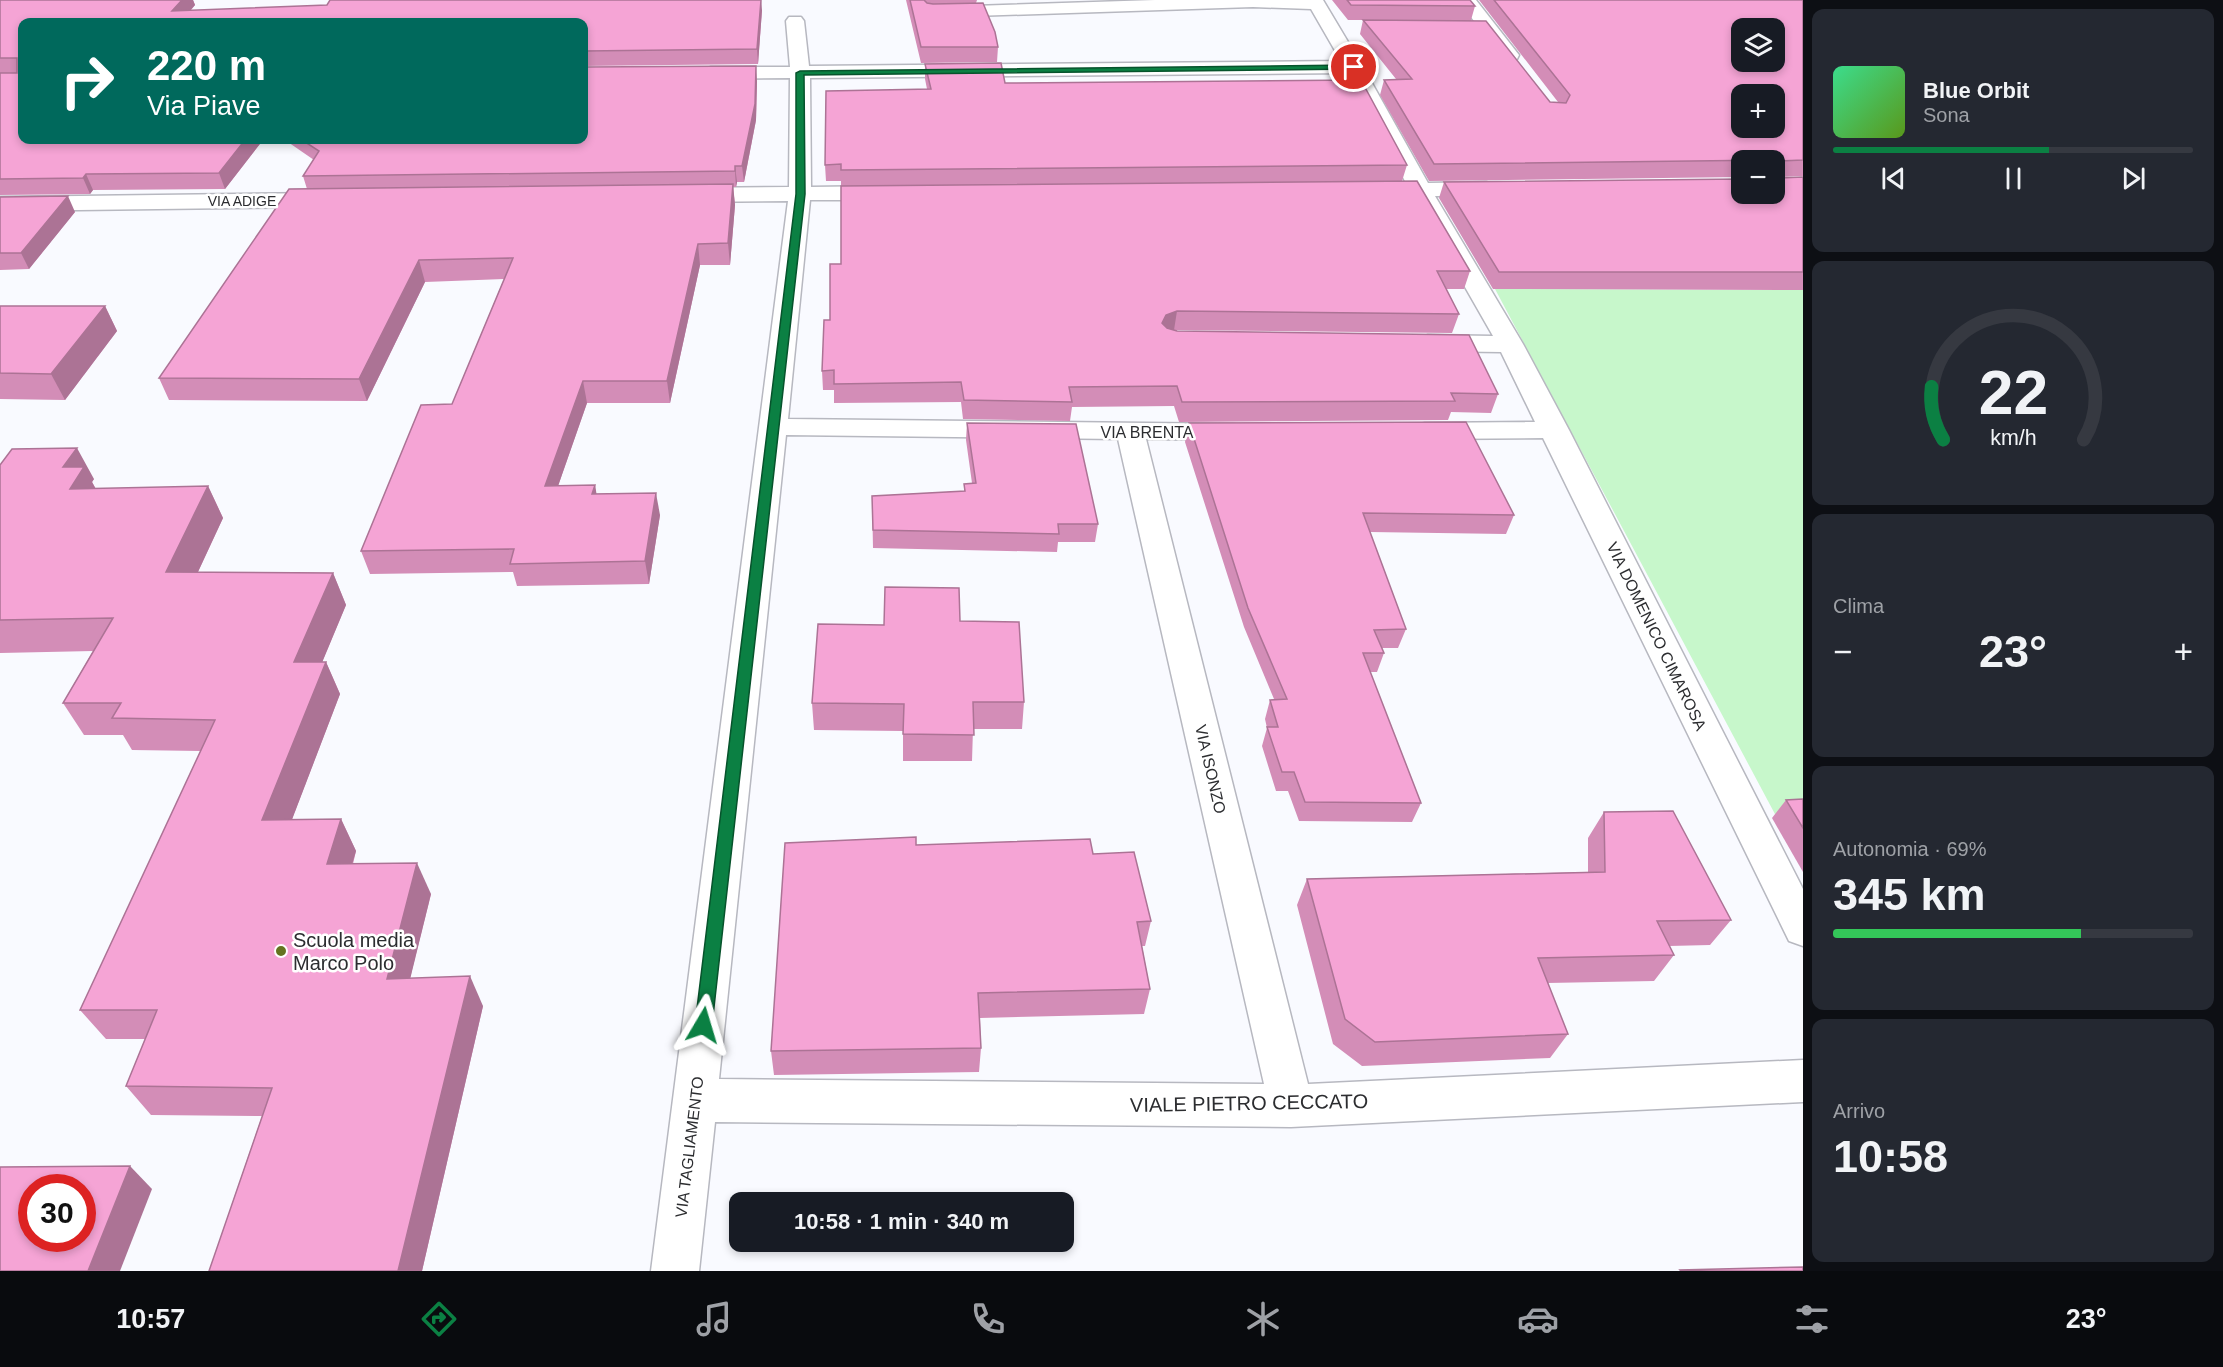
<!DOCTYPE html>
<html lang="it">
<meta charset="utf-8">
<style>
:root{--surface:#171b24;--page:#242831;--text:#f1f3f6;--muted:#9ea1a6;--line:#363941;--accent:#0b8043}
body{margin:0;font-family:Arial,sans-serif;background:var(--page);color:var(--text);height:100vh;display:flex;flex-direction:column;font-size:22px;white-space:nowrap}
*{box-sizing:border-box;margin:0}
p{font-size:20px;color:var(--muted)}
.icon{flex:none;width:33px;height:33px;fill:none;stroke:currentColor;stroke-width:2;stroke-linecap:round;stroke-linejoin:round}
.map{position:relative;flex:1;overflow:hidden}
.side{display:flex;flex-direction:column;gap:9px;padding:9px;background:#0d0f14;width:420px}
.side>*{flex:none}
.guide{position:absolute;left:18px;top:18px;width:570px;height:126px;border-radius:12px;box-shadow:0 3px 9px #0003;background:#00695c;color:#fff;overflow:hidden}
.controls{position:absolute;left:1731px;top:18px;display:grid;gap:12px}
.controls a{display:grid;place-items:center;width:54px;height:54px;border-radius:12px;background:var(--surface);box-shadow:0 3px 9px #0003;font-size:30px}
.speed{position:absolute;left:18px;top:1174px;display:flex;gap:12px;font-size:30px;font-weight:700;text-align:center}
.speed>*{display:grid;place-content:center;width:78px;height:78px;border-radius:50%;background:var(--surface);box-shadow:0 3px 9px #0003;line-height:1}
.speed .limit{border:9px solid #d22;background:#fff;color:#111}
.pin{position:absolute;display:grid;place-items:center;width:51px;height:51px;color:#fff;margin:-26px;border:3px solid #fff;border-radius:50%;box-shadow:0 2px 6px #0007}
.me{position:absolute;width:66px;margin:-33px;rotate:7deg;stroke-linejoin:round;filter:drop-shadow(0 0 4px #0008)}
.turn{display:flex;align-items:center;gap:21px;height:126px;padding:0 30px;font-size:27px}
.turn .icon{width:78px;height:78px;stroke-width:2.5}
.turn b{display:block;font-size:42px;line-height:51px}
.big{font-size:45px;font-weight:800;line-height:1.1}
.side .widget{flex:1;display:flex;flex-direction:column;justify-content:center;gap:9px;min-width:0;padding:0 21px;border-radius:12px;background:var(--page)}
.side .dial{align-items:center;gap:0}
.dial svg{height:156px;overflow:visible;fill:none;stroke:var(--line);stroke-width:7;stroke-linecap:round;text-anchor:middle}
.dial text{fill:var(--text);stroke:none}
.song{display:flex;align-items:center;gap:18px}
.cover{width:72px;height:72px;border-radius:9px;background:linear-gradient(135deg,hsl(150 70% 55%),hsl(90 70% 35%))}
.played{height:6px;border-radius:3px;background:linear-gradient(90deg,var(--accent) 60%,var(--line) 60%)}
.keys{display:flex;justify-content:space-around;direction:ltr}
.heat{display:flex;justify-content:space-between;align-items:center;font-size:33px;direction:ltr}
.charge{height:9px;border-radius:4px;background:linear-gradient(90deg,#34c759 69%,var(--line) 0)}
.trip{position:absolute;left:729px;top:1192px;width:345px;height:60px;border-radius:12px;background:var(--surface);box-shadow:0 3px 9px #0003;font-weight:800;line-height:60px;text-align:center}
.tabs{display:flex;height:96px;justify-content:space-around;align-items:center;background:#090b0e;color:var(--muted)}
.tabs .icon{width:42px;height:42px}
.tabs .current{color:var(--accent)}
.tabs b{font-size:27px;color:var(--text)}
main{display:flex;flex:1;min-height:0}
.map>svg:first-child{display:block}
.green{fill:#c7f7cb}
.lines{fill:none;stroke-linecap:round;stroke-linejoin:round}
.minor-casing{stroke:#b7b8c0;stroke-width:3}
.minor{fill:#fff;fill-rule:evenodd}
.wall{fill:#d38db7}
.shaded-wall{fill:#ac7395}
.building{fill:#f5a4d5;stroke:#ac7395;stroke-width:1.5;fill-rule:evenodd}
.route{fill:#0b8043;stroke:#07532c;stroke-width:1.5}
.poi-dot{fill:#647320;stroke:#fff;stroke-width:2}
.labels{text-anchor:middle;stroke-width:5;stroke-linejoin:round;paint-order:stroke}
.far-street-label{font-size:14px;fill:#2c2d30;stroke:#fff}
.street-label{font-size:16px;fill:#2c2d30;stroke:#fff}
.near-poi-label{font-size:20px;fill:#2c2d30;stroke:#fff;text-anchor:start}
.near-street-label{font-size:20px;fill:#2c2d30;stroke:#fff}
</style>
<main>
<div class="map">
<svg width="1803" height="1271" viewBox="0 0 1803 1271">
<rect width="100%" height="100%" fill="#f9faff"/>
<!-- green -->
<path class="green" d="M1803 274V816H1776L1495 289 1774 290Z"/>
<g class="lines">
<!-- minor casing -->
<g class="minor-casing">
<g id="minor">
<path d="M1155 0H1323L1363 67 1428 183 1486 182 1494 184 1497 189 1494 194 1486 196H1435L1523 344 1569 430 1803 889V946L1789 941 1543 438 1425 439 1415 437 1411 431 1415 425 1425 423 1535 422 1501 352 1428 351 1419 348 1415 343 1419 338 1428 335 1493 336 1413 196 1371 195 1368 190 1371 185 1406 183 1348 73 810 78 811 187 886 186 894 188 897 193 894 198 886 200H810L788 419 1233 424 1243 426 1247 432 1243 438 1233 440 1146 439 1308 1084 1803 1060V1102L1291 1127 715 1122 699 1271H651L788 201 689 202 681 200 678 195 681 190 689 188 789 187 790 78 711 79 704 77 702 73 704 69 711 67H790L786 21 789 17H801L804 21 809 66 1341 61 1311 9 1253 7 943 17 937 16 934 12 937 8 943 7ZM786 435 1118 439 1264 1084 719 1079Z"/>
<path d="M1458 0H1476L1519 55 1517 59H1503Z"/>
<path d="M325 193 333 195 336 200 333 205 325 207 0 211V197Z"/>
</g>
</g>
<!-- minor -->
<use href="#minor" class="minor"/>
</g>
<!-- wall -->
<g class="wall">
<path d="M0 0H193L195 5 191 10H762L758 64 584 66V22L22 140H263L225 189 93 190 90 194 0 195Z"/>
<path d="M906 0H977L976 3 998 47 997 62 921 63Z"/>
<path d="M1332 0H1470L1475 6 1471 20 1550 102H1558L1479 0H1803V176L1781 177V178L1803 177V290L1493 289 1439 198 1444 182 1742 194 1774 160H1742V177L1429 181 1380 95 1384 80 1396 79 1360 34 1363 20H1348Z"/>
<path d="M925 64 1005 83 1407 165 1402 181 1470 271 1464 289H1446L1459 314 1452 333 1173 330 1498 394 1491 413 1451 412 1448 420 1179 422 1174 406 1072 407 1070 421 963 419 961 402 834 403V390H823L822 371 830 320 841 264V181H826L825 165 927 89 925 79Z"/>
<path d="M757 81 756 120 744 182H737L736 187H733L735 205 730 265H700L670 403H587L558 486 595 485 596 494 660 515 649 584 517 586 513 572 370 574 361 551 452 404 504 279 425 282 367 401 169 400 159 378 307 189 303 176 314 160 285 140H584Z"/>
<path d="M0 197 75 212 29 269 0 270Z"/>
<path d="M0 306H105L117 331 65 400 0 399Z"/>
<path d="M967 423 1098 524 1095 542H1058L1057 552 873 548 872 496 964 491V484L972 483 966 440Z"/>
<path d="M1189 423 1514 515 1506 534 1370 532 1406 629 1398 648H1382L1384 653 1377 672H1370L1421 803 1412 822 1299 821 1288 791H1276L1262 746 1267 728 1265 719 1270 700 1274 699 1244 627 1185 442Z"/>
<path d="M0 465 94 479 92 482 96 489 208 486 223 518 198 572 333 573 346 605 322 662H326L340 694 292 819H341L356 851 353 864 431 894 410 978 483 1006 422 1271H209L262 1116 151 1115 126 1086 145 1039H106L80 1010 201 751 132 750 123 735H84L63 703 93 651 0 653Z"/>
<path d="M960 621 1024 702 1022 729H973L972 761H903V731L814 730 812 703 884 625Z"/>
<path d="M1803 799V872L1772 818 1786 800Z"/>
<path d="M1604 812 1731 920 1710 945 1669 946 1674 955 1654 981 1547 983 1568 1034 1550 1058 1362 1066 1333 1044 1297 905 1307 879 1588 872V838Z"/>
<path d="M1093 854 1151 921 1145 946H1142L1150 989 1144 1014 980 1018 981 1048 979 1072 774 1075 771 1051Z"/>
</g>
<!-- shaded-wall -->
<g class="shaded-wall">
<path d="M182 0H193L195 5 180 22 172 11Z"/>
<path d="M761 0 762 10 758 64 757 49Z"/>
<path d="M756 66 757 81 756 120 744 182 742 166Z"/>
<path d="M245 140H263L225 189 219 173Z"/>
<path d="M735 166 737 182 736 187 735 171Z"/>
<path d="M86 174 93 190 90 194 83 178Z"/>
<path d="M733 184 735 205 730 265 728 243Z"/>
<path d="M68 196 75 212 29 269 21 253Z"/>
<path d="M698 244 700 265 670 403 667 381Z"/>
<path d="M419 260 425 282 367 401 359 379Z"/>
<path d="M105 306 117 331 65 400 51 374Z"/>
<path d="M1177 311 1174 330 1163 334 1162 323 1166 315Z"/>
<path d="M583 381 587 403 550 509 545 486Z"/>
<path d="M77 448 94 479 92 482 101 499 70 489 63 467Z"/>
<path d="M595 485 599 508 592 494Z"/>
<path d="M208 486 223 518 183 604 166 572Z"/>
<path d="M656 493 660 515 649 584 645 561Z"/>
<path d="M333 573 346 605 309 694 294 662Z"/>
<path d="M326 662 340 694 280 851 262 820Z"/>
<path d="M341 819 356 851 343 895 327 864Z"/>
<path d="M417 863 431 894 403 1008 387 979Z"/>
<path d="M470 976 483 1006 422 1271H398Z"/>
<path d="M130 1166 152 1189 120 1271H88Z"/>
</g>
<!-- building -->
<g class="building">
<path d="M0 0H182L172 11 327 5 330 0H761L757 49 584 51V22H22V140H245L219 173 86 174 83 178 0 179V73H17V58H0Z"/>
<path d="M910 0H924L927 3 933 4 983 3 995 32 998 47H921Z"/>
<path d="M1347 0H1470L1475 6 1351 5Z"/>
<path d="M1494 0H1803V160L1780 161 1781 178 1803 177V272H1499L1444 182 1742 179V194H1774V160L1434 164 1384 80 1412 79 1363 20 1486 21 1550 102 1566 103 1570 95ZM1742 28H1774V62H1742ZM1742 94H1774V128H1742Z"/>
<path d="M1001 63 1005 83 1361 80 1407 165 841 170V164L825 165 826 91 931 89 925 64Z"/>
<path d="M756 66 755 104 742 166H735V171L303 176 319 151 302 140H584V67Z"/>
<path d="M1417 181 1470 271H1437L1459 314 1177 311 1166 315 1162 323 1167 328 1177 331 1469 335 1498 394 1451 393 1455 401 1182 402 1177 386 1069 387 1072 402 964 400 961 382 834 384V370L822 371 824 320H830V264H841V186Z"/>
<path d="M733 184 728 243 698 244 667 381H583L545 486 595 485 592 494 656 493 645 561 510 564 514 549 361 551 421 405 452 404 513 258 419 260 359 379 159 378 289 189Z"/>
<path d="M68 196 21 253H0V197Z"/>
<path d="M0 306H105L51 374 0 373Z"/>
<path d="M1466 422 1514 515 1363 513 1406 629 1374 630 1384 653H1363L1421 803 1305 802 1294 772H1282L1267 727H1278L1270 700 1287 699 1248 608 1189 423Z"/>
<path d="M967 423 1076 424 1098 524H1058L1059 534 873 530 872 496 965 491 964 484 976 483Z"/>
<path d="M77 448 63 467H84L70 489 208 486 166 572 333 573 294 662H326L262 820 341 819 327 864 417 863 387 979 470 976 398 1271H209L272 1088 126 1086 157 1010H80L215 720 112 718 121 703H63L113 618 0 620V465L12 449Z"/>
<path d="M885 587 959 588 960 621 1019 622 1024 702H973L974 735 903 734 904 704 812 703 818 624 884 625Z"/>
<path d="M1803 799V828L1786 800Z"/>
<path d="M1673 811 1731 920 1657 921 1674 955 1538 958 1568 1034 1375 1042 1345 1019 1307 879 1605 872 1604 812Z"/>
<path d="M916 837V845L1090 839 1093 854 1134 852 1151 921 1137 922 1150 989 978 993 981 1048 771 1051 785 843Z"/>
<path d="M130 1166 88 1271H0V1167ZM32 1188H82V1239H32Z"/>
<path d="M1803 1267V1271H1681L1680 1270Z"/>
</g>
<!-- route -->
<path class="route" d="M1354 65 1358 67 1357 69 804 75 805 194 712 1025 710 1030 703 1033 697 1030 695 1025 796 194V73L800 71Z"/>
<!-- markers -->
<circle class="poi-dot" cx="281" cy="951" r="6"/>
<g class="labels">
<!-- far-street labels -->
<g class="far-street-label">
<text x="242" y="206">VIA ADIGE</text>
</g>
<!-- street labels -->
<g class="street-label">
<text x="1147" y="438">VIA BRENTA</text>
<text transform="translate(1657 636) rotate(64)" y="6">VIA DOMENICO CIMAROSA</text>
<text transform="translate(1211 769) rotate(77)" y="6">VIA ISONZO</text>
<text transform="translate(689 1147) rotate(-83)" y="6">VIA TAGLIAMENTO</text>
</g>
<!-- near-poi labels -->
<g class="near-poi-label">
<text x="293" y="947">Scuola media<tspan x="293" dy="23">Marco Polo</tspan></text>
</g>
<!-- near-street labels -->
<g class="near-street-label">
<text transform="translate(1249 1103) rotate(-1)" y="7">VIALE PIETRO CECCATO</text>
</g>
</g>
</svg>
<div class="controls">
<a><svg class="icon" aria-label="layers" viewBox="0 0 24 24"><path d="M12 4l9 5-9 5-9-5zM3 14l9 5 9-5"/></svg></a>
<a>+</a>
<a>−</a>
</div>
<div class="speed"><div class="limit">30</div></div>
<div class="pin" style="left:1354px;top:67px;background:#d93025"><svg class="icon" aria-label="arrive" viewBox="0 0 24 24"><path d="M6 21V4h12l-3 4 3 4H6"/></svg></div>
<svg class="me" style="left:703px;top:1025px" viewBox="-20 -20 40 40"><path d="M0-17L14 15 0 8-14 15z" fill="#0b8043" stroke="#fff" stroke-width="4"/></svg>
<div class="trip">10:58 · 1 min · 340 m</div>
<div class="guide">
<div class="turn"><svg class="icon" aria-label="right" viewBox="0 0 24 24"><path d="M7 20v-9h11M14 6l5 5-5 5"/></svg><div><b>220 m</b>Via Piave</div></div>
</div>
</div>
<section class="side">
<div class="widget">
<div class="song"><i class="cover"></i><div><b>Blue Orbit</b><p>Sona</p></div></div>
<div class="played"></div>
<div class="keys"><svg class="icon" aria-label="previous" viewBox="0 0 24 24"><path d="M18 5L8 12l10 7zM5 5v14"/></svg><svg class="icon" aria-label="pause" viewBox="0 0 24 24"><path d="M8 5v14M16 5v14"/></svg><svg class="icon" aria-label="next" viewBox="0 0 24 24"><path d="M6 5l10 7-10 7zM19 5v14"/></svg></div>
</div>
<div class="widget dial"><svg viewBox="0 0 100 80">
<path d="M14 69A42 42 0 1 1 86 69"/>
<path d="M14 69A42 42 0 0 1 8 42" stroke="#0b8043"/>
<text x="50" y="56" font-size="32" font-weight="700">22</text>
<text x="50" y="72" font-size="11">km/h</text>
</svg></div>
<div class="widget"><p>Clima</p>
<div class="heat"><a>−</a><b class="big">23°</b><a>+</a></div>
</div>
<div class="widget"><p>Autonomia · 69%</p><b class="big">345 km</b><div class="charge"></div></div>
<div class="widget"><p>Arrivo</p><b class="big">10:58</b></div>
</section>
</main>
<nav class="tabs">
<b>10:57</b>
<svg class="icon current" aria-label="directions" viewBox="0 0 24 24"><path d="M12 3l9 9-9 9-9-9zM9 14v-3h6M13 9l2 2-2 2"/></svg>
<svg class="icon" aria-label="music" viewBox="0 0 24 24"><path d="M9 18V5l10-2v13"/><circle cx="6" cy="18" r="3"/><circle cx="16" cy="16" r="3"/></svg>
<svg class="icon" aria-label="phone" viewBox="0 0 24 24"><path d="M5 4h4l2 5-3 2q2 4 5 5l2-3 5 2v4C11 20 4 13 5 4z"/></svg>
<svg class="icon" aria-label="climate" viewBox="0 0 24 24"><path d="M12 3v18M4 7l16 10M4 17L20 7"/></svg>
<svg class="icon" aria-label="car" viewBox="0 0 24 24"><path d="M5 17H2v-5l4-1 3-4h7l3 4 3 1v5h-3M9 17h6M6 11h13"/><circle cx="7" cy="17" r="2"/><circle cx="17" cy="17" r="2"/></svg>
<svg class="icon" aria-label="filters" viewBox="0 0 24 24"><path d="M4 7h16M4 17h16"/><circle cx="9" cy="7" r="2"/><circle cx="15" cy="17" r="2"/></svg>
<b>23°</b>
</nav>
